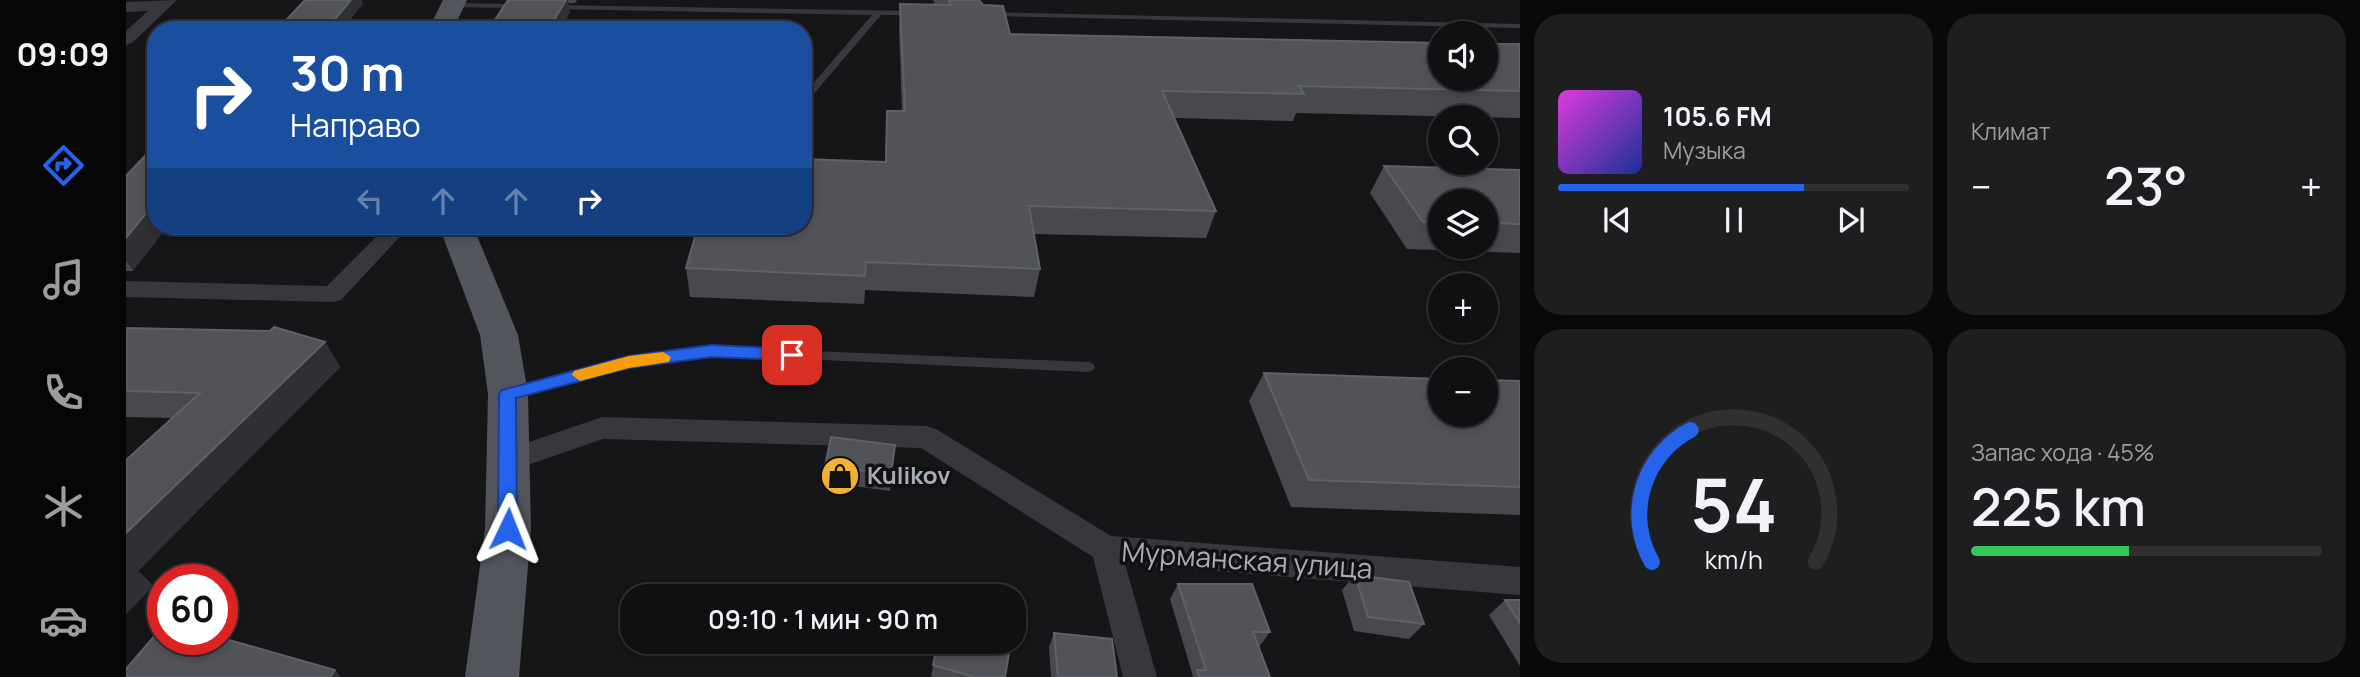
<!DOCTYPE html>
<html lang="ru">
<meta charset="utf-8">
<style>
:root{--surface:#101012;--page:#1e1e20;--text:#f1f3f6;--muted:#9c9d9f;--line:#303032;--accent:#2563eb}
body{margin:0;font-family:Manrope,sans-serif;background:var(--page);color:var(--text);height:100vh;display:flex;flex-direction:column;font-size:26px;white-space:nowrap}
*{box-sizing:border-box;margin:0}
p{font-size:23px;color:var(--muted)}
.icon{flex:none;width:38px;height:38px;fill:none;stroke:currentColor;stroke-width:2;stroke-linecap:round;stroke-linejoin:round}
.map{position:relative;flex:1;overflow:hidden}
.side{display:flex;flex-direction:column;gap:14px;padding:14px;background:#09090a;width:840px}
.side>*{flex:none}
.guide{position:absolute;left:21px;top:21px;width:665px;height:214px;border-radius:28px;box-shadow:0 4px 10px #0003,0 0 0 2px var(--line);background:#1a4fa0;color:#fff;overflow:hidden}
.tools{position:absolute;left:1302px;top:21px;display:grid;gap:14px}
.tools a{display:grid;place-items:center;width:70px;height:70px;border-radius:50%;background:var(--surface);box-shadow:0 4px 10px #0003,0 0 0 2px var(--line);font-size:35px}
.speed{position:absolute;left:21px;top:564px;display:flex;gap:14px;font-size:35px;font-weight:700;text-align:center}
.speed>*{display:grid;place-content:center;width:91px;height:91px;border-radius:50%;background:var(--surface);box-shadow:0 4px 10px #0003,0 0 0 2px var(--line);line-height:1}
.speed .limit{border:10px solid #d22;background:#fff;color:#111}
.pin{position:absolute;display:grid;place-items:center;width:60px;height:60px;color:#fff;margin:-30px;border-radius:14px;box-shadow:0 4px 10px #0006}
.me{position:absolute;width:77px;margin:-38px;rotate:2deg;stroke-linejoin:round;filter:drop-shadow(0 0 5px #0008)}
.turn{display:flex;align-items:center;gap:24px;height:147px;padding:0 28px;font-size:32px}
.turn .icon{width:91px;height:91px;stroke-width:2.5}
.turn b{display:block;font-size:49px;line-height:60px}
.lanes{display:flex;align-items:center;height:66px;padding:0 28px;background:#0003;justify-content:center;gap:35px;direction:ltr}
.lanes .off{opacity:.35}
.big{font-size:52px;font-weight:600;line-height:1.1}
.side .card{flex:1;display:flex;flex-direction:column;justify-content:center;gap:10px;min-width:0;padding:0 24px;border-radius:28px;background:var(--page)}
.side .dial{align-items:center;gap:0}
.dial svg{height:182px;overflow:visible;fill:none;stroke:var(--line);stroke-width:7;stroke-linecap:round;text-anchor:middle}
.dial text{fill:var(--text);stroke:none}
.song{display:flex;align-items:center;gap:21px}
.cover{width:84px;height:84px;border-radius:10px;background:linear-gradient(135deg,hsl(300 70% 55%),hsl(230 70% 35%))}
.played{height:7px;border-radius:4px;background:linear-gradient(90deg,var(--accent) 70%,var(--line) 70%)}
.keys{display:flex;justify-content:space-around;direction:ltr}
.heat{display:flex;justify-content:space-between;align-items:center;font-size:38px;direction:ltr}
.charge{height:10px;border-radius:5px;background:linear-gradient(90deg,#34c759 45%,var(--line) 0)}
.side .tiles{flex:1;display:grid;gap:14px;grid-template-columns:repeat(2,1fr)}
.trip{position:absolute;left:494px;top:584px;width:406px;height:70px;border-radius:28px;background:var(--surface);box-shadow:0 4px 10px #0003,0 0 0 2px var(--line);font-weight:600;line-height:70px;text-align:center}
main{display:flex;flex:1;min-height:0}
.tab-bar{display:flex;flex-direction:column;width:126px;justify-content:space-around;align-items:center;background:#060607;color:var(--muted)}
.tab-bar .icon{width:49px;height:49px}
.tab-bar .active{color:var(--accent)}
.tab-bar b{font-size:32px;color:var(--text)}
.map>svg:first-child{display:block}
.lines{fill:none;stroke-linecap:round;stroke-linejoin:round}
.lane{fill:#37383d;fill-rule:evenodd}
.street{fill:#37383d;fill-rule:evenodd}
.primary{fill:#53555c;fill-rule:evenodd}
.wall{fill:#47494d;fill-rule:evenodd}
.shaded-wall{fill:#2f3033}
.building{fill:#525359;stroke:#5f6168;stroke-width:2}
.route{fill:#2563eb;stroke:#184099;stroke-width:2}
.slow{fill:#f59e0b}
.labels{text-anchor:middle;stroke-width:7;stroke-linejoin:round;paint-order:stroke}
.poi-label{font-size:24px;font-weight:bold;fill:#a8adb8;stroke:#111113;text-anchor:start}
.near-street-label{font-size:28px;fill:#a8adb8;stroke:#111113}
</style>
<main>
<nav class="tab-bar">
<b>09:09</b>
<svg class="icon active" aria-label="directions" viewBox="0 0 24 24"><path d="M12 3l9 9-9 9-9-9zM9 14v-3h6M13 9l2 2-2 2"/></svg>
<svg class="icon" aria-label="music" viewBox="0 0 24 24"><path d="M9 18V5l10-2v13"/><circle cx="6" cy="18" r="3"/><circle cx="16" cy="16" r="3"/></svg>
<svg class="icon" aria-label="phone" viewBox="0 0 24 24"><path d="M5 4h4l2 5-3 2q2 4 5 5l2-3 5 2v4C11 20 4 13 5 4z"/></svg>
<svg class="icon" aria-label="climate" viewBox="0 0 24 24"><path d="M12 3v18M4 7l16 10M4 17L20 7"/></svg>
<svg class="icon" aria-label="car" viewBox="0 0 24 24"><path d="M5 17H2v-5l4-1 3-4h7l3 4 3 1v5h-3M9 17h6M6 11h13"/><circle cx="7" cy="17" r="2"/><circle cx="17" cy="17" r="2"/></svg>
</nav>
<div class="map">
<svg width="1394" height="677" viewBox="0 0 1394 677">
<rect width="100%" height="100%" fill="#161618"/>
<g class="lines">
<!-- lane -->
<g class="lane">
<path d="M323 3 392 4 396 6 392 8 326 7H323Z"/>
<path d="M425 5 787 11 791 13 787 15H755L680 103 677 104V95L746 15 428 9H425Z"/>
<path d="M862 12 1394 24V28L865 16H862Z"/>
<path d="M585 347 963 362 967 364 969 367 967 370 963 372 585 355 503 367 385 398 380 396 378 393 380 390 385 388 503 357Z"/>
</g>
<!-- street -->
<g class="street">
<path d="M51 0 6 43 0 45V31L22 11 0 12V2Z"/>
<path d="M261 226H284L215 300 207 302 0 297V281L201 286Z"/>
<path d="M476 417 800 426 810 429 985 536 1394 567V595L999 564 1031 677H997L967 557 795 448 477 439 384 471 374 468 370 460 374 452Z"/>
</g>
<!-- primary -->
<g class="primary">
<path d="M317 0H341L327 30H302Z"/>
<path d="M313 226H347L392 335 402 394 405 529 393 677H339L359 529 362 394 354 335Z"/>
</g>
</g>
<!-- wall -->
<g class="wall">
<path d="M382 0H451L449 3H442L444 12 434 30H366L365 26Z"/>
<path d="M807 0H853L857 5 884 34 1394 44V118L1170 113 1167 121 1048 118 1090 211 1080 238 908 234 914 269 908 297 739 290 738 304 564 297 560 268 759 162 761 111H776L773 28 774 4H809Z"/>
<path d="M1258 166 1394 170V253L1281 249 1244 193ZM1314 201H1360V247H1314Z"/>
<path d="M0 176 7 271H0Z"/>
<path d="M0 328 199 342 214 367 12 571 27 586 0 614 47 418 0 417Z"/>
<path d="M1138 373 1394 381V515L1165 507 1123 401Z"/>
<path d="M769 445 764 491 699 482V466Z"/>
<path d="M1229 575 1298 624 1283 639 1228 631 1216 590Z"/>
<path d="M1052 584 1144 632 1133 647 1144 677H1066L1067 676 1044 599Z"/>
<path d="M1379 600H1394V666L1363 615Z"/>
<path d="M928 633 991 677H925L923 647Z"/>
<path d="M812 642 879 677H805Z"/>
</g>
<!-- shaded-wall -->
<g class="shaded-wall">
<path d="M225 0H236L237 4 216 30H200Z"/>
<path d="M440 0H442L444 12 434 30H425L424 27Z"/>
<path d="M30 201V226H42L7 271 0 261V238Z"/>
<path d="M199 342 214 367 12 571 27 586 0 614V533Z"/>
<path d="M209 670 215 677H204Z"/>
</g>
<!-- building -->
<g class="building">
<path d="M179 0H225L200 30H151Z"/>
<path d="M382 0H440L424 27 365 26Z"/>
<path d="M823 0H853L857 5 877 6 884 34 1314 43V79H1360V44H1394V91L1173 86 1178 94 1036 91 1090 211 903 206 914 269 740 262 739 276 560 268 572 226H677V159L760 162 761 111H779L774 4 825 5Z"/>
<path d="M30 144V201L0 238V176Z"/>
<path d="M1258 166 1394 170V224L1360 223V201H1314V222H1297Z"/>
<path d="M148 327 199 342 0 533V460L74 393 0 391V328L144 331Z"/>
<path d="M1138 373 1314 379V415H1360V380L1394 381V487L1183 480Z"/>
<path d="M705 437 769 445 765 474 699 466Z"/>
<path d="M1229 575 1283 582 1298 624 1242 617Z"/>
<path d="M1052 584H1126L1144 632H1127L1144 677H1073L1071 670H1080Z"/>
<path d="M1379 600H1394V623Z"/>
<path d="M37 626V639H96V638L209 670 204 677H0V669Z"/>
<path d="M928 633 986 639 991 677H932Z"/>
<path d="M812 642H885L879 677H848L807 665Z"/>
</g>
<!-- route -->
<path class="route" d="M585 345 666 349 674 355 666 360 585 357 503 368 390 398 391 529 388 535 382 537 375 535 372 529 373 394 376 390 503 356Z"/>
<!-- slow -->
<path class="slow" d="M537 352 545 357 543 362 503 368 454 381 446 375 448 371 503 356Z"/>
<!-- icons -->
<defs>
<g id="shop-disc" transform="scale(2.0125)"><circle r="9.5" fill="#f2b134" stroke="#111113"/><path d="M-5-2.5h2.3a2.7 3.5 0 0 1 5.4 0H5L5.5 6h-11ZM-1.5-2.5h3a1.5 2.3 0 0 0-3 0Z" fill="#111"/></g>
</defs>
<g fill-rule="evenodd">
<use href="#shop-disc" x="714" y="476"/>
</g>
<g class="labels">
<!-- poi labels -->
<g class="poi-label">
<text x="741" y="484">Kulikov</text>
</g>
<!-- near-street labels -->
<g class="near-street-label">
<text transform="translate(1121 560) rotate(4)" y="10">Мурманская улица</text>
</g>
</g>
</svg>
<div class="tools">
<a><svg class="icon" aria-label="sound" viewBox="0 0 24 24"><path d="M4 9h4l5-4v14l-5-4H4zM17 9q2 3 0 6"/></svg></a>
<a><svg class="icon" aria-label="search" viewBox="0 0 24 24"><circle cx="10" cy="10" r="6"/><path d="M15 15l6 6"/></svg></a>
<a><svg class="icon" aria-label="layers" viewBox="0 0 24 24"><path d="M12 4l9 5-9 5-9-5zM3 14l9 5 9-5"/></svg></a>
<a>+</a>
<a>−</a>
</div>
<div class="speed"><div class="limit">60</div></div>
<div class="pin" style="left:666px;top:355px;background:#d93025"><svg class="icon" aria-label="arrive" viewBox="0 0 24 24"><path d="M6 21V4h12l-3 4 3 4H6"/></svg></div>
<svg class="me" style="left:382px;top:529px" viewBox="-20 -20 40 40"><path d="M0-17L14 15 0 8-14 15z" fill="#2563eb" stroke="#fff" stroke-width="4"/></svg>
<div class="trip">09:10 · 1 мин · 90 m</div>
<div class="guide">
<div class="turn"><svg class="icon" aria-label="right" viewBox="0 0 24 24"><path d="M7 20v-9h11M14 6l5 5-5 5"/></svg><div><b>30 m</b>Направо</div></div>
<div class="lanes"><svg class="icon off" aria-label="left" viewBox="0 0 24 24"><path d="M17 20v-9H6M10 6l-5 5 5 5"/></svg><svg class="icon off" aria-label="ahead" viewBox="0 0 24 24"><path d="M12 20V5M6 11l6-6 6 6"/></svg><svg class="icon off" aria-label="ahead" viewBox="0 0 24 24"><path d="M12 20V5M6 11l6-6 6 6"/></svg><svg class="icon" aria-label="right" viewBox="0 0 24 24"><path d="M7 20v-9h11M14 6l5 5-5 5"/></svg></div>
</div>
</div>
<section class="side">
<div class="tiles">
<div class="card">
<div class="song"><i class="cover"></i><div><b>105.6 FM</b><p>Музыка</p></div></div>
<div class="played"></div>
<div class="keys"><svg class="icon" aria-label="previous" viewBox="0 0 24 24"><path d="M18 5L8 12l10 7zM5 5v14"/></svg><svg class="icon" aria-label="pause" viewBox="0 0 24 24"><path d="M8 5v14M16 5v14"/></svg><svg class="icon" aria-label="next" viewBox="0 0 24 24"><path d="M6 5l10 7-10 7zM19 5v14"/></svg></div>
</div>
<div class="card"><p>Климат</p>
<div class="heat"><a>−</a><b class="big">23°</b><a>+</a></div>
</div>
<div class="card dial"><svg viewBox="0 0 100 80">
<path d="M14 69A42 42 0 1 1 86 69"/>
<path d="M14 69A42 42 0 0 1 31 11" stroke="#2563eb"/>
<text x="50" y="56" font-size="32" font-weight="700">54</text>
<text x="50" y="72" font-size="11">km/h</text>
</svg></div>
<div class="card"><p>Запас хода · 45%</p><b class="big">225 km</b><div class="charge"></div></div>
</div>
</section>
</main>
